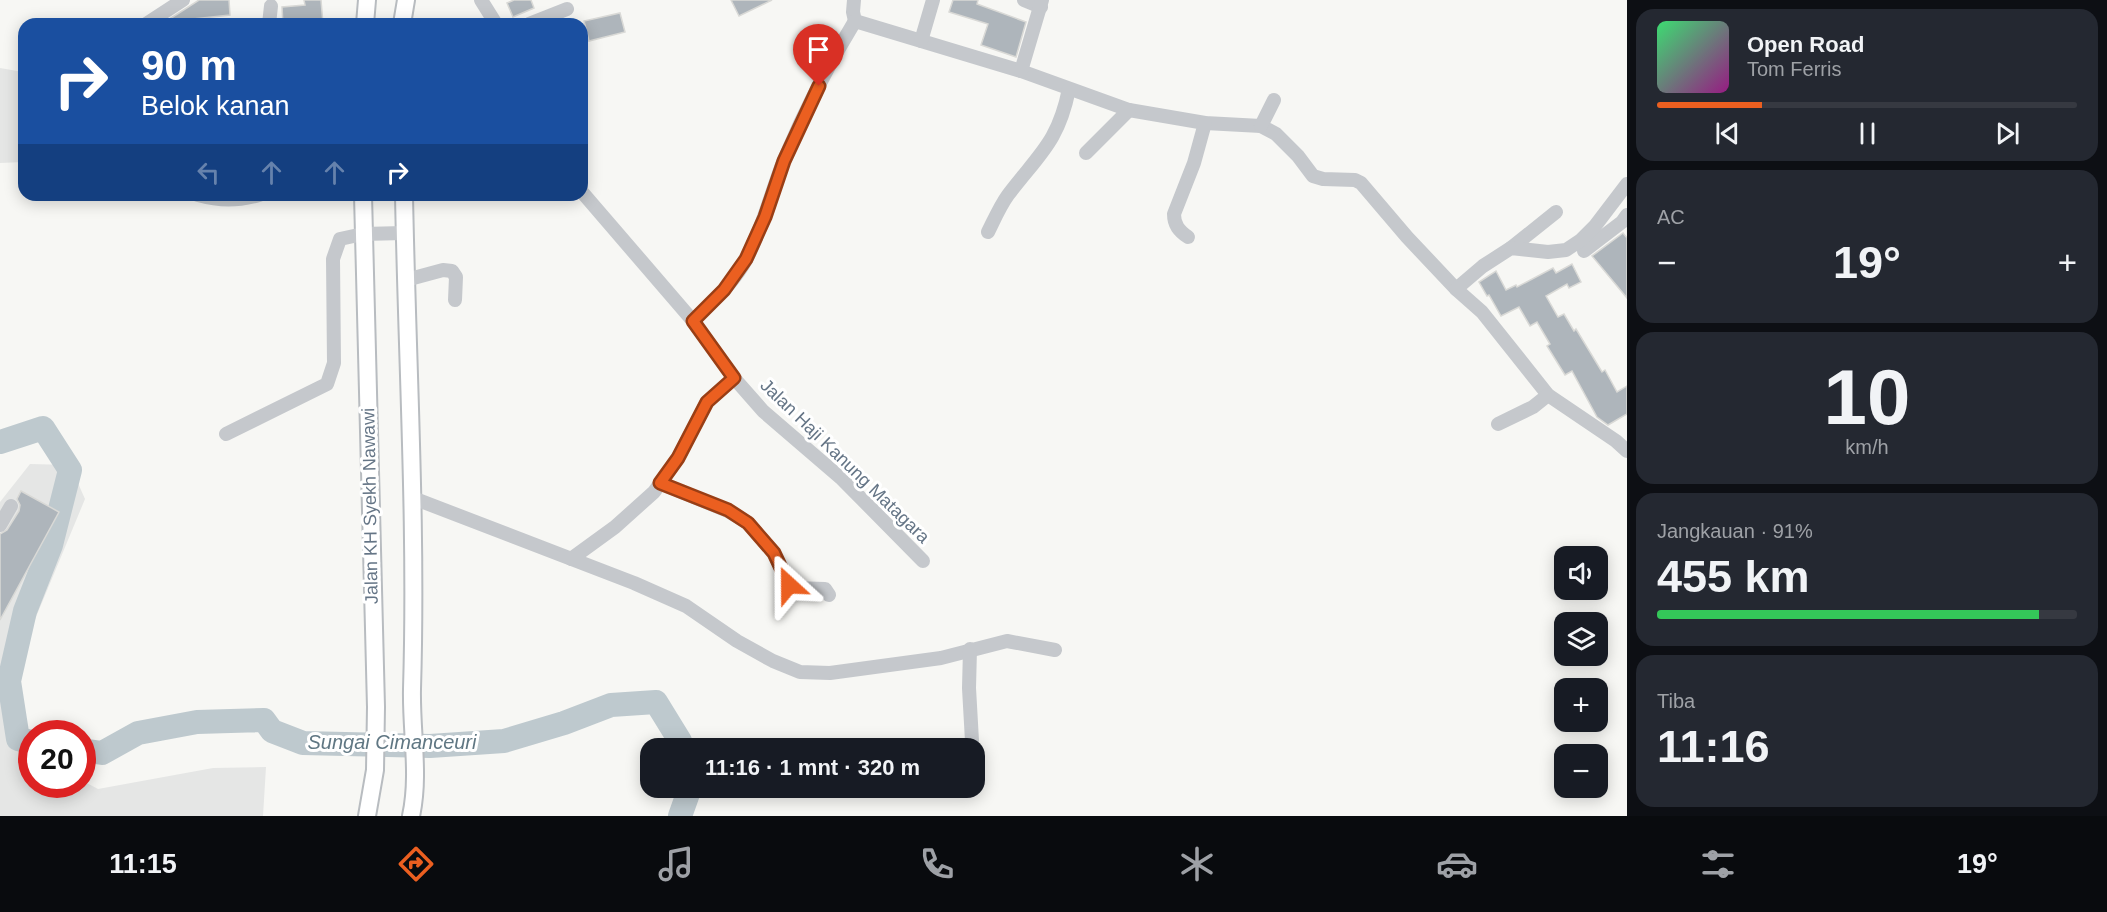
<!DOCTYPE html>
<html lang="id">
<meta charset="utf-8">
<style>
:root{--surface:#171b24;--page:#242831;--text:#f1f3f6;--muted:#9ea1a6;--line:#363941;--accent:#eb5f20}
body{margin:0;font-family:Helvetica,sans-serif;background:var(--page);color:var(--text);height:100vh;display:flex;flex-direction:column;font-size:22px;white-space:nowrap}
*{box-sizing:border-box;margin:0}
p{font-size:20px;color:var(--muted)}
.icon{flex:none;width:33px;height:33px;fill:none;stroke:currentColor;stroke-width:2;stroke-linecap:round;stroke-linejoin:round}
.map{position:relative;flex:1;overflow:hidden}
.drawer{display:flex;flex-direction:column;gap:9px;padding:9px;background:#0d0f14;width:480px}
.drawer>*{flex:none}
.top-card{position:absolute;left:18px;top:18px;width:570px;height:183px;border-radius:18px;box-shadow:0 3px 15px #0003;background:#1a4fa0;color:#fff;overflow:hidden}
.buttons{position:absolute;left:1554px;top:546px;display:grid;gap:12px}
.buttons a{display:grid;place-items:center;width:54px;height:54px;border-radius:12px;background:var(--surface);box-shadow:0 3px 15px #0003;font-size:30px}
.speed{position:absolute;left:18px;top:720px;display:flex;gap:12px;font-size:30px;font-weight:700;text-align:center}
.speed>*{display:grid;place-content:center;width:78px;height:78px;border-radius:50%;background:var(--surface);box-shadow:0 3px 15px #0003;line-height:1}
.speed .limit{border:9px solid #d22;background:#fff;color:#111}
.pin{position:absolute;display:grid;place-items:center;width:51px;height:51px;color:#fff;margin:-62px -26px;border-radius:50% 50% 50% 0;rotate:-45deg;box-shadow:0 0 6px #0007}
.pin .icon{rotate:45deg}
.me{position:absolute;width:66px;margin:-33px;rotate:336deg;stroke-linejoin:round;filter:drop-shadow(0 0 4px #0008)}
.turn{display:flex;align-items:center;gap:21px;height:126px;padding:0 24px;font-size:27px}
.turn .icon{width:78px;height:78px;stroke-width:2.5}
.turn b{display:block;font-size:42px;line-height:51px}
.lanes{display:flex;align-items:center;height:57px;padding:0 24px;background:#0003;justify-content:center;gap:30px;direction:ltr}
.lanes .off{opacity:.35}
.big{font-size:45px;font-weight:800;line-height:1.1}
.drawer .tile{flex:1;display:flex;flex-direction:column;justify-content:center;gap:9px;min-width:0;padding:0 21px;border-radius:18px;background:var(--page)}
.drawer .dial{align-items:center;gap:0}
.dial b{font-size:78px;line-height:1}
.song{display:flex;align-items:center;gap:18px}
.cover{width:72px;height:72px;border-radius:9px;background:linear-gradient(135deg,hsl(140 70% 55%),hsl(310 70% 35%))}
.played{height:6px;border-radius:3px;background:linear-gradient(90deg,var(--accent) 25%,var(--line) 25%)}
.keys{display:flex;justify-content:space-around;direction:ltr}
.heat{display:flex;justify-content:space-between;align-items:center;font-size:33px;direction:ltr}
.charge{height:9px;border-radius:4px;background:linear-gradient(90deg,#34c759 91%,var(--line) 0)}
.trip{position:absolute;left:640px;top:738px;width:345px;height:60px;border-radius:18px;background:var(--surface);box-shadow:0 3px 15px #0003;font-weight:800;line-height:60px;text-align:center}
.menu{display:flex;height:96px;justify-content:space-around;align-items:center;background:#090b0e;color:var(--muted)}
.menu .icon{width:42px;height:42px}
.menu .active{color:var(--accent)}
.menu b{font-size:27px;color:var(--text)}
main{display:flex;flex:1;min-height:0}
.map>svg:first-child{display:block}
.built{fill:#e5e6e5}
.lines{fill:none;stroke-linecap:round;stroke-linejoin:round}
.river{stroke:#bec9ce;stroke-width:24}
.building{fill:#aeb5bb;stroke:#d9d9d6;stroke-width:1.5}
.major-casing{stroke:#b8bcc0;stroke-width:20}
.minor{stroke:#c5c8cc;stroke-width:14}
.major{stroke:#fff;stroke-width:16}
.route-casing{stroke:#993e15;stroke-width:15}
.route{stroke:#eb5f20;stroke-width:10}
.labels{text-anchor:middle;stroke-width:6;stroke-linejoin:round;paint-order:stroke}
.street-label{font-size:18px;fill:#657586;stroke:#fff}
.water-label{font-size:20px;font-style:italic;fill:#607783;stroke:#fff}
</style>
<main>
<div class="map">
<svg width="1627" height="816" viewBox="0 0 1627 816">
<rect width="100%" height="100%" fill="#f7f7f4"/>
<!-- built -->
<g class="built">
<path d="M0 68 23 72 24 162 0 163Z"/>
<path d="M30 464 70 465 85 499 14 670 8 722 31 753 32 784H82L83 781 98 789 213 768 266 767 263 816H0V502Z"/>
</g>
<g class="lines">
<!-- river -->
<g class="river">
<path d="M0 442 43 428 70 470 51 545 25 611 9 681 18 739 32 742"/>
<path d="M82 750 102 753 138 733 197 722 264 720 272 731 303 743 430 746 504 741 564 723 611 705 656 702 680 741 682 748"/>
<path d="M680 816 690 788"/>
</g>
</g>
<!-- building -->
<g class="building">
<path d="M199 0H229L230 15 165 22Z"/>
<path d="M304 0H321L323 24H283L282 7 305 5Z"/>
<path d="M514 0H531L534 8 513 17 507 3Z"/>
<path d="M731 0H772L739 16Z"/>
<path d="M953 0H978L977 4 1026 22 1016 57 981 45 988 24 949 12Z"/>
<path d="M620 13 625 32 589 41 584 21Z"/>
<path d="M1623 233 1627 238V298L1592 256Z"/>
<path d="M1572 264 1581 282 1569 288 1567 284 1546 296 1558 317 1564 314 1574 331 1576 329 1602 372 1605 370 1617 392 1627 386V414L1608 425 1597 417 1572 371 1565 375 1547 346 1550 344 1537 322 1530 326 1519 307 1501 316 1489 295 1487 296 1479 282 1496 271 1506 290 1516 285 1517 287 1553 268 1556 273Z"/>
<path d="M21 491 59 512 0 620V534L7 530 19 511 20 505 17 499Z"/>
</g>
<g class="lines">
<!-- major casing -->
<g class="major-casing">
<g id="major">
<path d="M365 24 367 0"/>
<path d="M402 24 406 0"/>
<path d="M363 195 376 707 375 770 367 816"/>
<path d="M404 195C407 360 417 525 412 689 411 732 420 775 411 816"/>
</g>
</g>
<!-- minor -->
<g class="minor">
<path d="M481 0 496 24"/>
<path d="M854 0 853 12 855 21 1021 71 1129 110 1205 123 1261 126 1276 134 1298 156 1313 176 1323 179 1355 180 1361 183 1407 237 1456 289 1482 312 1548 395 1616 441 1627 451"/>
<path d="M1024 0 1041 7"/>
<path d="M146 24 183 0"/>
<path d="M269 24 271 6"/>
<path d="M529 24 567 9"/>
<path d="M921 41 933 0"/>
<path d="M1021 71 1042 0"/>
<path d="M1261 126 1274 100"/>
<path d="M1086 153 1129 110"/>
<path d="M582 192 693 321 734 378 763 411 842 479 923 561"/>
<path d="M198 195C220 201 237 201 259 195"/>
<path d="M988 232C994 220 1000 206 1008 195 1039 154 1058 143 1069 89"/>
<path d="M1188 237C1179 231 1174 225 1174 214L1194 163 1205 123"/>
<path d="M1511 248 1556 212"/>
<path d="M1584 251 1622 222 1627 215"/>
<path d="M406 280 443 270 452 271 456 277 455 300"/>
<path d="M1456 289 1483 266 1511 248 1548 252 1566 250 1581 240 1595 226 1627 184"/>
<path d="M693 321C712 302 734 283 747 258 763 227 771 192 784 160 804 112 828 65 855 21"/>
<path d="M1498 424 1533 407 1548 395"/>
<path d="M226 434 327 384 334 363 333 259 340 239 363 234 404 233"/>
<path d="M660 483 728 511 748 523 774 553 789 585 792 588 825 589 829 595"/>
<path d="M413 498 634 583 686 606 737 641 773 661 800 672 830 673 941 658 1007 641 1055 650"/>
<path d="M0 525 11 506"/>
<path d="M571 559 615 527 654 492 678 458 707 402 734 378"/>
<path d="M970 748 972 741 969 688 970 649"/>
</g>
<!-- major -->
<use href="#major" class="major"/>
</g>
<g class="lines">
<!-- route casing -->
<g class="route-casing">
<path id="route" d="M789 585 774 553 748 523 728 510 660 483 678 458 707 402 734 378 693 321 724 290 746 259 765 217 784 161 819 86"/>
</g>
<!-- route -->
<use href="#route" class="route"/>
</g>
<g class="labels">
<!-- street labels -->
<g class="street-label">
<text transform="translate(845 461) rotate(44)" y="6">Jalan Haji Kanung Matagara</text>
<text transform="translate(370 506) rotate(-91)" y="6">Jalan KH Syekh Nawawi</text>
</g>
<!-- water labels -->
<g class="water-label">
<text x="392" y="749">Sungai Cimanceuri</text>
</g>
</g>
</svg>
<div class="buttons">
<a><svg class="icon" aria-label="sound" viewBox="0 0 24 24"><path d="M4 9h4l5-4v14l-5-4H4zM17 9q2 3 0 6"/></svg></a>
<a><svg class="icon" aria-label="layers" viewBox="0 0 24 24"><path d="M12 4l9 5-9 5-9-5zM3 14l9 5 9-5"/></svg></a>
<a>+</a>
<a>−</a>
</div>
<div class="speed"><div class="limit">20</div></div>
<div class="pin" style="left:819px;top:86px;background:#d93025"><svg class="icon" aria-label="arrive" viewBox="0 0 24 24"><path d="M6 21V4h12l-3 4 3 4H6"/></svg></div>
<svg class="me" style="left:789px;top:585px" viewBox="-20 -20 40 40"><path d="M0-17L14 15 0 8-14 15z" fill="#eb5f20" stroke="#fff" stroke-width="4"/></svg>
<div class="trip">11:16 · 1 mnt · 320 m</div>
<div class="top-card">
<div class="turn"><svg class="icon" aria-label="right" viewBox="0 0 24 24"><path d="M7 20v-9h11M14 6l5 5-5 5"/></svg><div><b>90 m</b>Belok kanan</div></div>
<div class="lanes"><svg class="icon off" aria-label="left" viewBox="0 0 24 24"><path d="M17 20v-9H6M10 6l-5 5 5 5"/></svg><svg class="icon off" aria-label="ahead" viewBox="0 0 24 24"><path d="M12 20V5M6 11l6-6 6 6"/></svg><svg class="icon off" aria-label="ahead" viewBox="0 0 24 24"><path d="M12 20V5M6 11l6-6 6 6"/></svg><svg class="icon" aria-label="right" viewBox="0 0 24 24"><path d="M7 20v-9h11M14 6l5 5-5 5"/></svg></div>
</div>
</div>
<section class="drawer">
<div class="tile">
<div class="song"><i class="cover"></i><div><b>Open Road</b><p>Tom Ferris</p></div></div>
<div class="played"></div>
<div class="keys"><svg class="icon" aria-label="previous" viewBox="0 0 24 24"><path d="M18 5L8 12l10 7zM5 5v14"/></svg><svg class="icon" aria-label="pause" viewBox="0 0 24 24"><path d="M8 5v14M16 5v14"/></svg><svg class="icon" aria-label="next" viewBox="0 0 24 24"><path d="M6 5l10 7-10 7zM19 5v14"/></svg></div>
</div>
<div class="tile"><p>AC</p>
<div class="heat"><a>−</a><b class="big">19°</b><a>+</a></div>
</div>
<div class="tile dial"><b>10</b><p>km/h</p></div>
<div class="tile"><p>Jangkauan · 91%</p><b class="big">455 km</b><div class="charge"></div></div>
<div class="tile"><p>Tiba</p><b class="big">11:16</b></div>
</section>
</main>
<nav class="menu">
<b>11:15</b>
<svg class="icon active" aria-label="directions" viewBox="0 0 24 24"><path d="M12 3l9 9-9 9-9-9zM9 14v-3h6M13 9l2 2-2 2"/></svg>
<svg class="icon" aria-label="music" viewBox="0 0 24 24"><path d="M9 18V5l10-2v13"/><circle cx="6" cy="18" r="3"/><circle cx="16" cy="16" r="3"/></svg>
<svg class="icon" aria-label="phone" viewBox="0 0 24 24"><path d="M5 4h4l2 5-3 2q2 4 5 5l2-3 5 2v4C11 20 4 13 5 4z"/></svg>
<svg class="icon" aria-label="climate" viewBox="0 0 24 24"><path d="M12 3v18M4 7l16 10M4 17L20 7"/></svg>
<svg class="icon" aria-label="car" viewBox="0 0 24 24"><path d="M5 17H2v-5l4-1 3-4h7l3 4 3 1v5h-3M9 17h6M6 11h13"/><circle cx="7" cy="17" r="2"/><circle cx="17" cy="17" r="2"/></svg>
<svg class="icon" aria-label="filters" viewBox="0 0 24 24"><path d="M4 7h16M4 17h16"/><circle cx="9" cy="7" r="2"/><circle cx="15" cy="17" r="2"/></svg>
<b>19°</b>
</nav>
